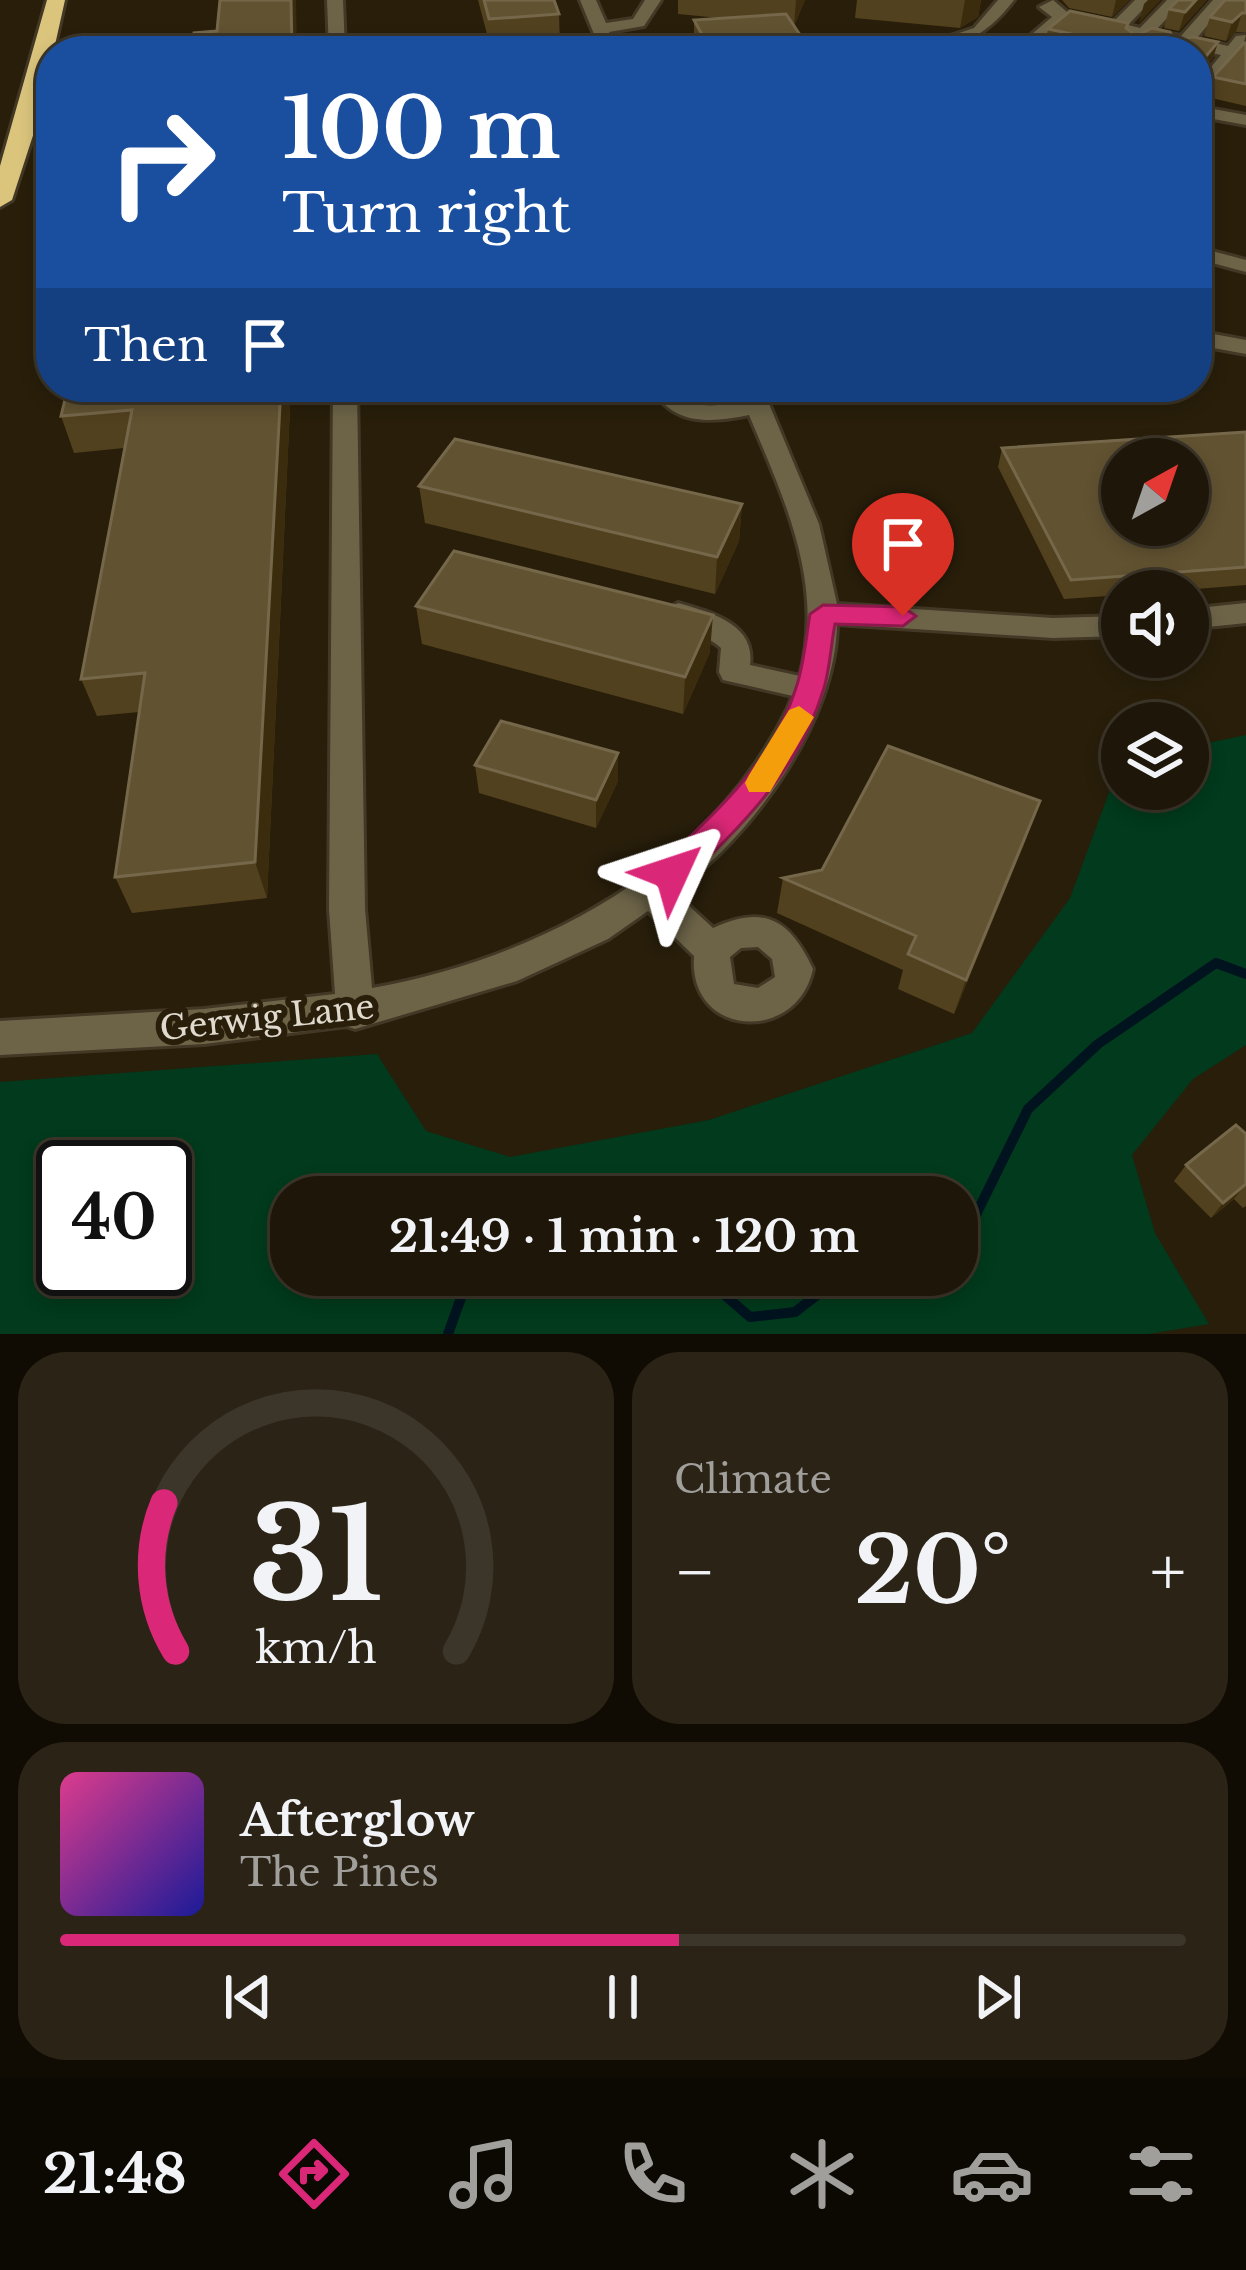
<!DOCTYPE html>
<meta charset="utf-8">
<style>
:root{--surface:#1e1608;--page:#2b2316;--text:#f1f3f6;--muted:#a19f9c;--line:#3c3529;--accent:#db2777}
body{margin:0;font-family:"Libre Baskerville",serif;background:var(--page);color:var(--text);height:100vh;display:flex;flex-direction:column;font-size:45px;white-space:nowrap}
*{box-sizing:border-box;margin:0}
p{font-size:39px;color:var(--muted)}
.icon{flex:none;width:66px;height:66px;fill:none;stroke:currentColor;stroke-width:2;stroke-linecap:round;stroke-linejoin:round}
.map{position:relative;height:1334px;overflow:hidden}
.details{display:flex;flex-direction:column;gap:18px;padding:18px;background:#100c04;flex:1}
.details>*{flex:none}
.guide{position:absolute;left:36px;top:36px;width:1176px;height:366px;border-radius:48px;box-shadow:0 6px 18px #0003,0 0 0 3px var(--line);background:#1a4fa0;color:#fff;overflow:hidden}
.needle{width:78px;rotate:40deg}
.controls{position:absolute;left:1101px;top:438px;display:grid;gap:24px}
.controls a{display:grid;place-items:center;width:108px;height:108px;border-radius:50%;background:var(--surface);box-shadow:0 6px 18px #0003,0 0 0 3px var(--line);font-size:60px}
.speed{position:absolute;left:36px;top:1140px;display:flex;gap:24px;font-size:60px;font-weight:700;text-align:center}
.speed>*{display:grid;place-content:center;width:156px;height:156px;border-radius:50%;background:var(--surface);box-shadow:0 6px 18px #0003,0 0 0 3px var(--line);line-height:1}
.speed .limit{border:6px solid #111;border-radius:18px;background:#fff;color:#111}
.pin{position:absolute;display:grid;place-items:center;width:102px;height:102px;color:#fff;margin:-123px -51px;border-radius:50% 50% 50% 0;rotate:-45deg;box-shadow:0 0 12px #0007}
.pin .icon{rotate:45deg}
.me{position:absolute;width:132px;margin:-66px;rotate:48deg;stroke-linejoin:round;filter:drop-shadow(0 0 9px #0008)}
.turn{display:flex;align-items:center;gap:42px;height:252px;padding:0 48px;font-size:54px}
.turn .icon{width:156px;height:156px;stroke-width:2.5}
.turn b{display:block;font-size:84px;line-height:102px}
.then{display:flex;align-items:center;height:114px;padding:0 48px;background:#0003;gap:24px;font-size:45px}
.big{font-size:90px;font-weight:800;line-height:1.1}
.details .card{flex:1;display:flex;flex-direction:column;justify-content:center;gap:18px;min-width:0;padding:0 42px;border-radius:48px;background:var(--page)}
.details .dial{align-items:center;gap:0}
.dial svg{height:312px;overflow:visible;fill:none;stroke:var(--line);stroke-width:7;stroke-linecap:round;text-anchor:middle}
.dial text{fill:var(--text);stroke:none}
.song{display:flex;align-items:center;gap:36px}
.cover{width:144px;height:144px;border-radius:18px;background:linear-gradient(135deg,hsl(330 70% 55%),hsl(240 70% 35%))}
.played{height:12px;border-radius:6px;background:linear-gradient(90deg,var(--accent) 55%,var(--line) 55%)}
.keys{display:flex;justify-content:space-around;direction:ltr}
.heat{display:flex;justify-content:space-between;align-items:center;font-size:66px;direction:ltr}
.details .tiles{flex:1;display:grid;gap:18px;grid-template-columns:1fr 1fr}
.card:last-child{grid-column:span 2}
.trip{position:absolute;left:270px;top:1176px;width:708px;height:120px;border-radius:48px;background:var(--surface);box-shadow:0 6px 18px #0003,0 0 0 3px var(--line);font-weight:800;line-height:120px;text-align:center}
.menu{display:flex;height:192px;justify-content:space-around;align-items:center;background:#0c0903;color:var(--muted)}
.menu .icon{width:84px;height:84px}
.menu .active{color:var(--accent)}
.menu b{font-size:54px;color:var(--text)}
.map>svg:first-child{display:block}
.green{fill:#013a1c;fill-rule:evenodd}
.lines{fill:none;stroke-linecap:round;stroke-linejoin:round}
.stream{stroke:#00131f;stroke-width:10}
.minor-casing{stroke:#423825;stroke-width:6}
.highway-casing{stroke:#423825;stroke-width:6}
.minor{fill:#6d6448;fill-rule:evenodd}
.highway{fill:#dbc57d;fill-rule:evenodd}
.wall{fill:#52411e}
.shaded-wall{fill:#3b2c0e}
.building{fill:#615231;stroke:#75674a;stroke-width:3;fill-rule:evenodd}
.route{fill:#db2777;stroke:#8e194d;stroke-width:3}
.slow{fill:#f59e0b}
.labels{text-anchor:middle;stroke-width:12;stroke-linejoin:round;paint-order:stroke}
.street-label{font-size:33px;fill:#e0dace;stroke:#281e0a}
</style>
<div class="map">
<svg width="1246" height="1334" viewBox="0 0 1246 1334">
<rect width="100%" height="100%" fill="#281e0a"/>
<!-- green -->
<path class="green" d="M1246 735V1045L1193 1079 1132 1155 1155 1233 1209 1324 1149 1334H0V1082L377 1054 426 1131 510 1157 709 1120 972 1033 1070 898 1121 760 1122 789H1188V747ZM63 1167H165V1269H63ZM291 1197H957V1275H291Z"/>
<g class="lines">
<!-- stream -->
<g class="stream">
<path d="M957 1253 1028 1109 1098 1044 1216 963 1246 974"/>
<path d="M513 1275 643 1293 670 1275"/>
<path d="M711 1275 720 1291 750 1317 795 1312 843 1275"/>
<path d="M448 1334 462 1295 512 1275"/>
</g>
<!-- minor casing -->
<g class="minor-casing">
<g id="minor">
<path d="M327 0H343L345 51H329Z"/>
<path d="M580 0H596L606 23 633 19 645 0H661L644 26 609 32 617 51H601Z"/>
<path d="M998 0H1014C984 39 956 51 906 51L974 28Z"/>
<path d="M1053 0 1067 12 1113 22 1135 0H1152L1128 25 1140 28 1167 0H1184L1155 31 1181 36 1213 0H1229L1196 39 1228 46 1236 36 1246 35 1242 49 1246 60 1236 58 1197 100V84L1221 55 1189 48 1169 51 1174 45 1147 39 1134 48 1126 43 1132 36 1065 21 1040 43 1041 51H1025L1026 39 1052 17 1039 7Z"/>
<path d="M1197 106 1246 115V125L1197 116Z"/>
<path d="M1197 247 1246 260V272L1197 259Z"/>
<path d="M1197 331 1246 340V354L1197 345Z"/>
<path d="M333 387H357L365 909 372 988C540 958 711 867 788 708L793 696 723 680 719 672 721 648C705 633 676 629 664 613L678 603C710 612 756 624 750 665L800 676C825 584 784 498 749 415 710 423 673 426 651 387H675C692 412 717 406 744 401L738 387H762L819 524 837 604 1053 618 1122 616V636L1053 638 837 624C836 721 751 838 674 892L713 928C765 904 790 920 813 969 797 1044 688 1038 694 956L648 911 608 939 517 981 355 1029 346 1026 204 1044 0 1055V1021L204 1009 335 994 329 909ZM758 947 772 959 775 977 758 988 734 984 730 957 741 948Z"/>
<path d="M1246 603V623L1188 629V609Z"/>
</g>
</g>
<!-- highway casing -->
<g class="highway-casing">
<path id="highway" d="M47 0H65L39 117 12 200 0 207V166Z"/>
</g>
<!-- minor -->
<use href="#minor" class="minor"/>
<!-- highway -->
<use href="#highway" class="highway"/>
</g>
<!-- wall -->
<g class="wall">
<path d="M478 0H554L559 14 560 44 491 49Z"/>
<path d="M678 0H805L794 26 811 51H694V20L719 18 678 14Z"/>
<path d="M857 0H981L978 17 960 28 855 18Z"/>
<path d="M1062 0H1129L1112 17 1069 8Z"/>
<path d="M1207 0 1179 31 1164 28 1169 9Z"/>
<path d="M1246 0V32H1236L1226 41 1204 36 1210 17Z"/>
<path d="M1048 29H1126L1136 36 1218 42 1213 58 1197 77V51H1073L1045 45Z"/>
<path d="M1246 43V106L1207 97 1213 77Z"/>
<path d="M291 387 267 898 132 913 115 877 139 712 97 716 81 679 124 448 74 453 61 416Z"/>
<path d="M1246 432V585L1171 591H1122V595L1064 599 998 467 1002 448Z"/>
<path d="M419 486 742 504 739 541 715 594 425 523Z"/>
<path d="M416 606 710 652 683 714 422 644Z"/>
<path d="M475 765 618 781 596 828 479 793Z"/>
<path d="M1027 837 954 1014 898 989 903 970 777 913 783 878Z"/>
<path d="M1246 1134V1206L1243 1208 1234 1199 1211 1218 1174 1181 1186 1165Z"/>
</g>
<!-- shaded-wall -->
<g class="shaded-wall">
<path d="M291 0H296L297 51H292Z"/>
<path d="M796 0H805L794 26Z"/>
<path d="M965 0H981L978 17 960 28Z"/>
<path d="M1116 0H1129L1112 17Z"/>
<path d="M1148 0H1161L1139 23 1144 4Z"/>
<path d="M1196 0H1207L1179 31 1185 12Z"/>
<path d="M1242 13 1236 32 1226 41 1232 22Z"/>
<path d="M1218 42 1213 58 1197 77 1201 62Z"/>
<path d="M281 387H291L267 898 255 862Z"/>
<path d="M742 504 739 541 715 594 717 557Z"/>
<path d="M713 615 710 652 683 714 685 677Z"/>
<path d="M618 753V781L596 828V800Z"/>
<path d="M1040 801 1027 837 954 1014 966 980Z"/>
<path d="M1246 1184 1234 1199 1211 1218 1223 1203Z"/>
</g>
<!-- building -->
<g class="building">
<path d="M220 0H291L292 51H191L194 33 217 31Z"/>
<path d="M484 0H554L559 14 489 19Z"/>
<path d="M1178 0H1196L1185 12 1169 9Z"/>
<path d="M1225 0H1246V13H1242L1232 22 1210 17Z"/>
<path d="M1070 11 1128 23 1126 28 1136 36 1152 28 1170 32 1174 40 1193 37 1218 42 1201 62 1197 61V51H1150L1048 29Z"/>
<path d="M786 14 811 51H711L694 20Z"/>
<path d="M1244 43H1246V84L1213 77Z"/>
<path d="M68 387H281L255 862 115 877 145 673 81 679 132 410 61 416Z"/>
<path d="M1246 432V567L1071 580 1002 448ZM1122 459H1188V525H1122Z"/>
<path d="M455 439 742 504 717 557 419 486Z"/>
<path d="M454 551 713 615 685 677 416 606Z"/>
<path d="M501 721 618 753 596 800 475 765Z"/>
<path d="M888 746 1040 801 966 980 908 954 916 936 783 878 822 870Z"/>
<path d="M1236 1125 1246 1134V1184L1223 1203 1186 1165Z"/>
</g>
<!-- route -->
<path class="route" d="M823 605 903 607 916 616 903 626 835 624C831 644 830 668 824 688 800 769 742 825 683 882L672 886 661 882 657 873 661 864C716 812 773 762 796 688 804 665 806 638 810 614Z"/>
<!-- slow -->
<path class="slow" d="M799 706 814 717 770 792H749L745 783 749 775 789 710Z"/>
<g class="labels">
<!-- street labels -->
<g class="street-label">
<text transform="translate(267 1017) rotate(-6)" y="12">Gerwig Lane</text>
</g>
</g>
</svg>
<div class="controls">
<a><svg class="needle" viewBox="-14 -14 28 28"><path d="M0-13l5 13h-10z" fill="#e53935"/><path d="M0 13l5-13h-10z" fill="#a19f9c"/></svg></a>
<a><svg class="icon" aria-label="sound" viewBox="0 0 24 24"><path d="M4 9h4l5-4v14l-5-4H4zM17 9q2 3 0 6"/></svg></a>
<a><svg class="icon" aria-label="layers" viewBox="0 0 24 24"><path d="M12 4l9 5-9 5-9-5zM3 14l9 5 9-5"/></svg></a>
</div>
<div class="speed"><div class="limit">40</div></div>
<div class="pin" style="left:903px;top:616px;background:#d93025"><svg class="icon" aria-label="arrive" viewBox="0 0 24 24"><path d="M6 21V4h12l-3 4 3 4H6"/></svg></div>
<svg class="me" style="left:672px;top:873px" viewBox="-20 -20 40 40"><path d="M0-17L14 15 0 8-14 15z" fill="#db2777" stroke="#fff" stroke-width="4"/></svg>
<div class="trip">21:49 · 1 min · 120 m</div>
<div class="guide">
<div class="turn"><svg class="icon" aria-label="right" viewBox="0 0 24 24"><path d="M7 20v-9h11M14 6l5 5-5 5"/></svg><div><b>100 m</b>Turn right</div></div>
<div class="then">Then<svg class="icon" aria-label="arrive" viewBox="0 0 24 24"><path d="M6 21V4h12l-3 4 3 4H6"/></svg></div>
</div>
</div>
<section class="details">
<div class="tiles">
<div class="card dial"><svg viewBox="0 0 100 80">
<path d="M14 69A42 42 0 1 1 86 69"/>
<path d="M14 69A42 42 0 0 1 11 31" stroke="#db2777"/>
<text x="50" y="56" font-size="32" font-weight="700">31</text>
<text x="50" y="72" font-size="11">km/h</text>
</svg></div>
<div class="card"><p>Climate</p>
<div class="heat"><a>−</a><b class="big">20°</b><a>+</a></div>
</div>
<div class="card">
<div class="song"><i class="cover"></i><div><b>Afterglow</b><p>The Pines</p></div></div>
<div class="played"></div>
<div class="keys"><svg class="icon" aria-label="previous" viewBox="0 0 24 24"><path d="M18 5L8 12l10 7zM5 5v14"/></svg><svg class="icon" aria-label="pause" viewBox="0 0 24 24"><path d="M8 5v14M16 5v14"/></svg><svg class="icon" aria-label="next" viewBox="0 0 24 24"><path d="M6 5l10 7-10 7zM19 5v14"/></svg></div>
</div>
</div>
</section>
<nav class="menu">
<b>21:48</b>
<svg class="icon active" aria-label="directions" viewBox="0 0 24 24"><path d="M12 3l9 9-9 9-9-9zM9 14v-3h6M13 9l2 2-2 2"/></svg>
<svg class="icon" aria-label="music" viewBox="0 0 24 24"><path d="M9 18V5l10-2v13"/><circle cx="6" cy="18" r="3"/><circle cx="16" cy="16" r="3"/></svg>
<svg class="icon" aria-label="phone" viewBox="0 0 24 24"><path d="M5 4h4l2 5-3 2q2 4 5 5l2-3 5 2v4C11 20 4 13 5 4z"/></svg>
<svg class="icon" aria-label="climate" viewBox="0 0 24 24"><path d="M12 3v18M4 7l16 10M4 17L20 7"/></svg>
<svg class="icon" aria-label="car" viewBox="0 0 24 24"><path d="M5 17H2v-5l4-1 3-4h7l3 4 3 1v5h-3M9 17h6M6 11h13"/><circle cx="7" cy="17" r="2"/><circle cx="17" cy="17" r="2"/></svg>
<svg class="icon" aria-label="filters" viewBox="0 0 24 24"><path d="M4 7h16M4 17h16"/><circle cx="9" cy="7" r="2"/><circle cx="15" cy="17" r="2"/></svg>
</nav>
